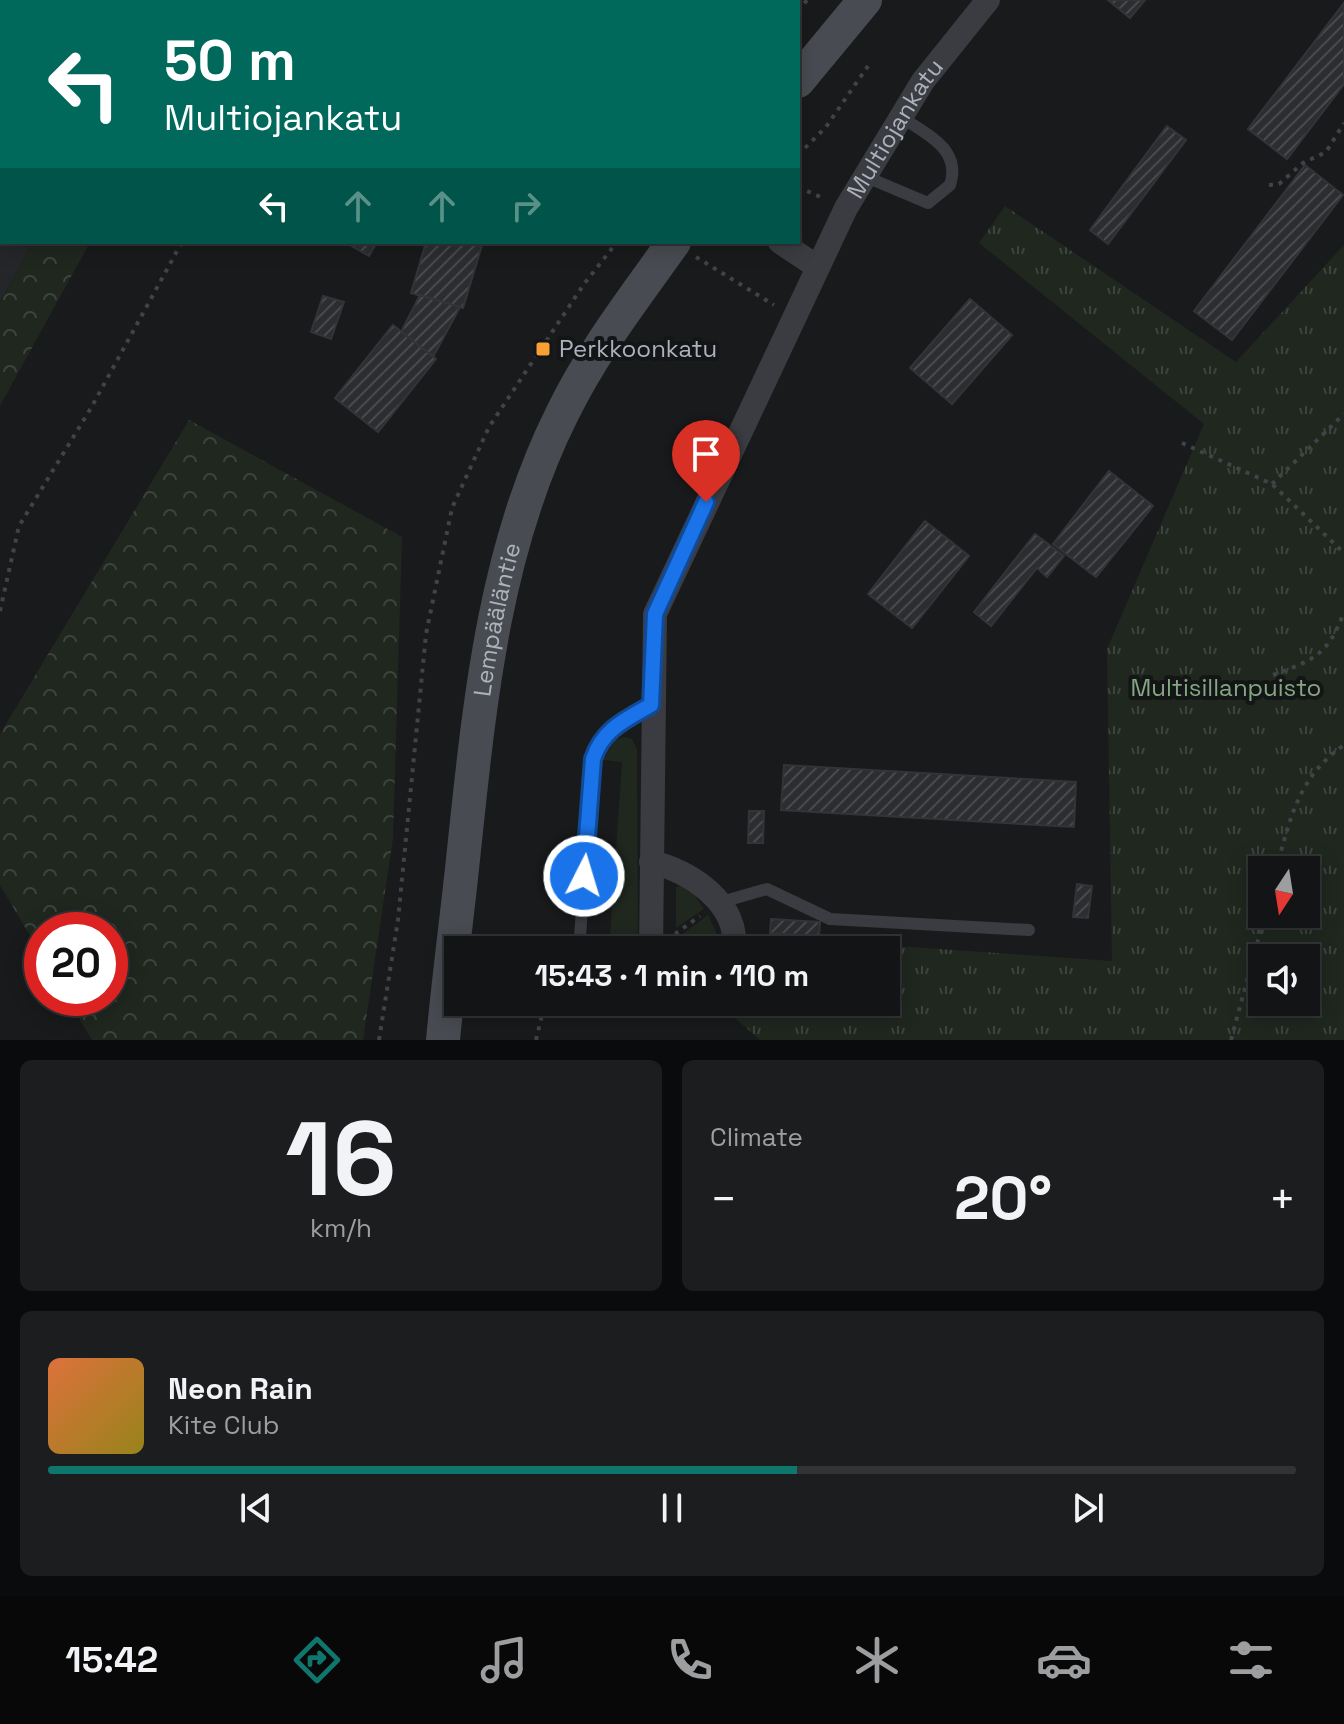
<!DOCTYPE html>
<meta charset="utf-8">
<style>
:root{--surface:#131415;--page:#1c1d1e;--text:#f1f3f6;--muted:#9d9ea0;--line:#323334;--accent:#0f766e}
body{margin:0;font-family:"Space Grotesk",sans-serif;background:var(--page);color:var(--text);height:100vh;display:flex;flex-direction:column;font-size:30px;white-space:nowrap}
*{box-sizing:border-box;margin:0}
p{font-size:26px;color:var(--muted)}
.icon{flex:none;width:44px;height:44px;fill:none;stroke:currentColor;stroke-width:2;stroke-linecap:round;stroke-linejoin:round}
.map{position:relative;height:1040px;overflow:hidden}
.drawer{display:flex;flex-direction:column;gap:20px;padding:20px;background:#0a0b0c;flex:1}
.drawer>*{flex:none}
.top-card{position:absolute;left:0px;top:0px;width:800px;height:244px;box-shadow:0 4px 20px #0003,0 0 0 2px var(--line);background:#00695c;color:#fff;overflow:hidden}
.needle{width:52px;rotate:192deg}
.fabs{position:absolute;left:1248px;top:856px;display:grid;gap:16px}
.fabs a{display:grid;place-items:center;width:72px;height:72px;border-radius:0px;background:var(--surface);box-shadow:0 4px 20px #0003,0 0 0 2px var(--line);font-size:40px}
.speed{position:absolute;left:24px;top:912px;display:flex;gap:16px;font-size:40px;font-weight:700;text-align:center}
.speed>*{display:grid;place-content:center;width:104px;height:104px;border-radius:50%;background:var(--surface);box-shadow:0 4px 20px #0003,0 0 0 2px var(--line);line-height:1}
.speed .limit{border:12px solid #d22;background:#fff;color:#111}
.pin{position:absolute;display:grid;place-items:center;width:68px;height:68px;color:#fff;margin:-82px -34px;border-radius:50% 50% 50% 0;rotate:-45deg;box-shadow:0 0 8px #0007}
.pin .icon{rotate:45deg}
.me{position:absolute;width:88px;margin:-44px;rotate:5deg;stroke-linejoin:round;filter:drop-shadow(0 0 6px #0008)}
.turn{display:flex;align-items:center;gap:28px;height:168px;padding:0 32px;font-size:36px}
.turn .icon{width:104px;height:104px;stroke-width:2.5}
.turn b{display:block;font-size:56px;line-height:68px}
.lanes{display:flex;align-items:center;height:76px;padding:0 32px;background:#0003;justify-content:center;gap:40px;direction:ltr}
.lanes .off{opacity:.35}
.big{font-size:60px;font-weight:800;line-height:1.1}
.drawer .widget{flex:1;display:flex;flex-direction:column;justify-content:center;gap:12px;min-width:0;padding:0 28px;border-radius:12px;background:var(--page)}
.drawer .dial{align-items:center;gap:0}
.dial b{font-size:104px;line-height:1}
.song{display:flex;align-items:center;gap:24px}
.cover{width:96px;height:96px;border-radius:12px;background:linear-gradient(135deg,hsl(20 70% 55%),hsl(50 70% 35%))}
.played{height:8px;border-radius:4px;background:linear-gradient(90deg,var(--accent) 60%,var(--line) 60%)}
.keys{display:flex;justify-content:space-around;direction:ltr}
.heat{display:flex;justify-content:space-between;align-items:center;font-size:44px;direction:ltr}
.drawer .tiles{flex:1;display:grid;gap:20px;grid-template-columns:1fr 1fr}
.widget:last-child{grid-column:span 2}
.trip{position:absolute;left:444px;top:936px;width:456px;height:80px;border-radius:0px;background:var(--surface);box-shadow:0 4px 20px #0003,0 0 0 2px var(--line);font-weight:800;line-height:80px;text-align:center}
.tabs{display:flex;height:128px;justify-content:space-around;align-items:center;background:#080808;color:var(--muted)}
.tabs .icon{width:56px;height:56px}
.tabs .active{color:var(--accent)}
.tabs b{font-size:36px;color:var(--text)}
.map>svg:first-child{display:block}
.built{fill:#252629}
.green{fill:#1f271f}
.forest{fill:url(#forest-crowns)}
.park{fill:url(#park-tufts);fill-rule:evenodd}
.building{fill:url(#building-hatch);stroke:#333438;stroke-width:2}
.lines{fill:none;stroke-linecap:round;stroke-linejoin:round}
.path{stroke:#404348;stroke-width:4;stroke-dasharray:4 6;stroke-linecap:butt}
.lane{stroke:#3a3c41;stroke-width:12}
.street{stroke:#3a3c41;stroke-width:24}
.secondary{stroke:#484b51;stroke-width:34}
.route-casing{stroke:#114b97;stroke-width:20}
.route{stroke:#1a73e8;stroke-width:14}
.poi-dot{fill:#f9a034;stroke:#141517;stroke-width:3}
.labels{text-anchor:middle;stroke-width:8;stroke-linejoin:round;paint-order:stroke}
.street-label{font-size:24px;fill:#abb2bc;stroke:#141517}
.poi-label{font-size:24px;fill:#abb2bc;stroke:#141517;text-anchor:start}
.park-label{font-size:24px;fill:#84a782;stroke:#141517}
</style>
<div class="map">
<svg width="1344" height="1040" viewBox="0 0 1344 1040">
<defs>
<pattern id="forest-crowns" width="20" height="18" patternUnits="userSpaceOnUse" patternTransform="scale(2)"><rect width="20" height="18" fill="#1f271f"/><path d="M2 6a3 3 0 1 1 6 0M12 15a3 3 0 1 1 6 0" fill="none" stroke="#3d443e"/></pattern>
<pattern id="park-tufts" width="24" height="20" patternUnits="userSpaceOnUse" patternTransform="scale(2)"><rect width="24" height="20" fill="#1f271f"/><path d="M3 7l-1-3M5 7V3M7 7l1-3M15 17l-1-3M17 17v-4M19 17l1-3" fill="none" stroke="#3d443e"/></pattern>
<pattern id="building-hatch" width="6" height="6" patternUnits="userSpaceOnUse" patternTransform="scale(2)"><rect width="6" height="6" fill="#2c2d30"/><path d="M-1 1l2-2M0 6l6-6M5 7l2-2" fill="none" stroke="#48494c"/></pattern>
</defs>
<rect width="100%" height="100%" fill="#191a1c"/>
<!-- built -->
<path class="built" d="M0 23 2 242H33L0 302Z"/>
<!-- green -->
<g class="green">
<path d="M624 737 632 739 637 749 638 937 632 950H595L589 935 610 936 622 762 603 760 615 740Z"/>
<path d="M681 886 693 893 704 909 676 928V887Z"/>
<path d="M708 915 717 934 713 950H677V938Z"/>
</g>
<!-- forest -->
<g class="forest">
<path d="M33 242H90L0 406V302Z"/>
<path d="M189 420 402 537 393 838 363 1040H92L67 998H110V930H42V956L0 885V734Z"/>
</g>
<!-- park -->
<path class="park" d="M1005 206 1236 362 1344 245V1040H760L717 1002H886V950H759L768 937 1112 961 1107 649 1204 424 979 243ZM1262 870H1306V914H1262ZM1262 958H1306V1002H1262Z"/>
<!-- building -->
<g class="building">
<path d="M1108 0H1145L1130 18Z"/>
<path d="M1344 3V84L1287 159 1248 129Z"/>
<path d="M1167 126 1186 140 1108 244 1090 230Z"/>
<path d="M1305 165 1343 195 1232 340 1194 311Z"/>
<path d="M351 242H377L369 256 350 245Z"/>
<path d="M426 242H483L463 308 411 293Z"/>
<path d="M420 295 460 307 433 357 401 332Z"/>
<path d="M323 296 344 302 331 339 311 332Z"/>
<path d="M970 299 1012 335 952 404 910 368Z"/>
<path d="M393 325 436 359 378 432 335 398Z"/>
<path d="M1109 471 1153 506 1096 577 1053 544Z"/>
<path d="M925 521 969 556 912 628 868 594Z"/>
<path d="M1035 534 1064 556 1047 577 1037 568 991 626 974 612Z"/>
<path d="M784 765 1076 782 1074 827 781 810Z"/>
<path d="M749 811H764L763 843H748Z"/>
<path d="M1077 884 1092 886 1088 918 1073 917Z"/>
<path d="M771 919 820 922 819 936 770 933Z"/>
</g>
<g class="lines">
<!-- path -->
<g class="path">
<path d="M234 0 236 2"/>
<path d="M352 0 357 2"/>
<path d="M448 0 452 2"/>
<path d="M798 11 807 0"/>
<path d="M798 155 826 127 868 66"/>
<path d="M1269 185 1279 184 1303 163 1326 152 1344 123"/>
<path d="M798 187 825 199"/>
<path d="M696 257 774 305"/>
<path d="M1182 443 1272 484 1344 553"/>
<path d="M1272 484 1344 414"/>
<path d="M0 611 19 526 91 408 182 242"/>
<path d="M1273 675C1314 660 1328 655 1344 612"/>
<path d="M1276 870C1290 819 1298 777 1344 745"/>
<path d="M675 934 700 916"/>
<path d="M379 1040 398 920 426 634 452 508 489 427 584 284 617 242"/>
<path d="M536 1040 542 1015 551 1002"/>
<path d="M1231 1040 1265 914"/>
</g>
<!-- lane -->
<g class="lane">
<path d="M864 176 928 203 950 185C962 149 926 134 901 117"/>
<path d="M718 903 767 889 830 919 1029 930"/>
<path d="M579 950 593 759C603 729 626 720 651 705"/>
</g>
<!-- street -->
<g class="street">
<path d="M400 0 403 2"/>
<path d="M780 242 816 266"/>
<path d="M651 862C689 870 742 905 733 950"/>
<path id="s1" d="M651 950 655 614 846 208 923 81 988 0"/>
</g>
<!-- secondary -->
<g class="secondary">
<path d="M798 81 865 0"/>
<path id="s2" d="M443 1040C448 986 455 932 461 878 478 721 490 558 562 414 592 352 634 298 674 242"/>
</g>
</g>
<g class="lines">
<!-- route casing -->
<g class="route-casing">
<path id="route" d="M584 876 593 759C603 729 625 720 651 705L655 614 706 502"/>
</g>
<!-- route -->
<use href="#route" class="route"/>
</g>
<!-- markers -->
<rect class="poi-dot" x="535" y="341" width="16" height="16" rx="4"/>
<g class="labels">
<!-- street labels -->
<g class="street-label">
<text dy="8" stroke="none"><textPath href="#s1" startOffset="878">Multiojankatu</textPath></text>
<text dy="8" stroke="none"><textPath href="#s2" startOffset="424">Lempääläntie</textPath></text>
</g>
<!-- poi labels -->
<g class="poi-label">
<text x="559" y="357">Perkkoonkatu</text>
</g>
<!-- park labels -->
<g class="park-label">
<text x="1226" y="696">Multisillanpuisto</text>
</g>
</g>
</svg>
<div class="fabs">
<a><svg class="needle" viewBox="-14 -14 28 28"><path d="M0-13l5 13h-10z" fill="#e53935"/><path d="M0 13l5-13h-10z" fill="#9d9ea0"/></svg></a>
<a><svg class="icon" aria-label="sound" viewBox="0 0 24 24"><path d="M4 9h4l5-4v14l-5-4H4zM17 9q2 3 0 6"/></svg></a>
</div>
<div class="speed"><div class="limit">20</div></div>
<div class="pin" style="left:706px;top:502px;background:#d93025"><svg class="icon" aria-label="arrive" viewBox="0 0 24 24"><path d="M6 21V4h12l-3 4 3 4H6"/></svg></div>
<svg class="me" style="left:584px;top:876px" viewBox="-20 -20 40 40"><circle r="17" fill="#1a73e8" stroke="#fff" stroke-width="3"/><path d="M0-11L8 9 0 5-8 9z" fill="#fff"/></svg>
<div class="trip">15:43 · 1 min · 110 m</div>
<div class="top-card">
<div class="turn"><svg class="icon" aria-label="left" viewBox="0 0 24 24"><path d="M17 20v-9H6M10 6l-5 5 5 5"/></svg><div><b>50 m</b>Multiojankatu</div></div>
<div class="lanes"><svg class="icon" aria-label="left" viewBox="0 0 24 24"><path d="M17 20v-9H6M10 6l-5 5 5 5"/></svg><svg class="icon off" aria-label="ahead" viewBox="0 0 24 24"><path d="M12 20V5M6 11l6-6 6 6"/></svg><svg class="icon off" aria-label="ahead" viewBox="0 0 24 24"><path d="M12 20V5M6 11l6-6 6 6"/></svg><svg class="icon off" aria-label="right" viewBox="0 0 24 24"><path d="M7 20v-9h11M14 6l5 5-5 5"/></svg></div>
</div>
</div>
<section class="drawer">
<div class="tiles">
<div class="widget dial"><b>16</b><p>km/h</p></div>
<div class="widget"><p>Climate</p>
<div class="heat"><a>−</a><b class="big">20°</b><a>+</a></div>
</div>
<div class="widget">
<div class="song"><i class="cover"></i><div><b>Neon Rain</b><p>Kite Club</p></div></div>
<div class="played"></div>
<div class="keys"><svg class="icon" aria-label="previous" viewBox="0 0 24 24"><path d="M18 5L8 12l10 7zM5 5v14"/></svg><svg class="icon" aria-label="pause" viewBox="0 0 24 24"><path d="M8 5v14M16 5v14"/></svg><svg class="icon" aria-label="next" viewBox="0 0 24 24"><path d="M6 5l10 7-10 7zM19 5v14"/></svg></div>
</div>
</div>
</section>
<nav class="tabs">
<b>15:42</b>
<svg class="icon active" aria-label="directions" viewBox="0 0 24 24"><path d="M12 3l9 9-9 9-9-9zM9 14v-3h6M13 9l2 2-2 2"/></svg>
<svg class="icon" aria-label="music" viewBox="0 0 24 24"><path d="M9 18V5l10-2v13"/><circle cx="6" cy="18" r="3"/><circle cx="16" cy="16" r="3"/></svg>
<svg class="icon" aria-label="phone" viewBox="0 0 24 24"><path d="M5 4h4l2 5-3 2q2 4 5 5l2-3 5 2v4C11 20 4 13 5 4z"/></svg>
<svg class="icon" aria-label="climate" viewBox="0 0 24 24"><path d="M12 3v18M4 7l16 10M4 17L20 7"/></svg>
<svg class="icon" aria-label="car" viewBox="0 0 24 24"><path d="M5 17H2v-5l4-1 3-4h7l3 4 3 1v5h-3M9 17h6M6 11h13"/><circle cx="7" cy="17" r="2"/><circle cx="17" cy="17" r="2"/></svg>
<svg class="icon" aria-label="filters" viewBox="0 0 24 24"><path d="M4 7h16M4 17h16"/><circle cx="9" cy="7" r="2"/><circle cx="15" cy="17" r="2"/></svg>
</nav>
